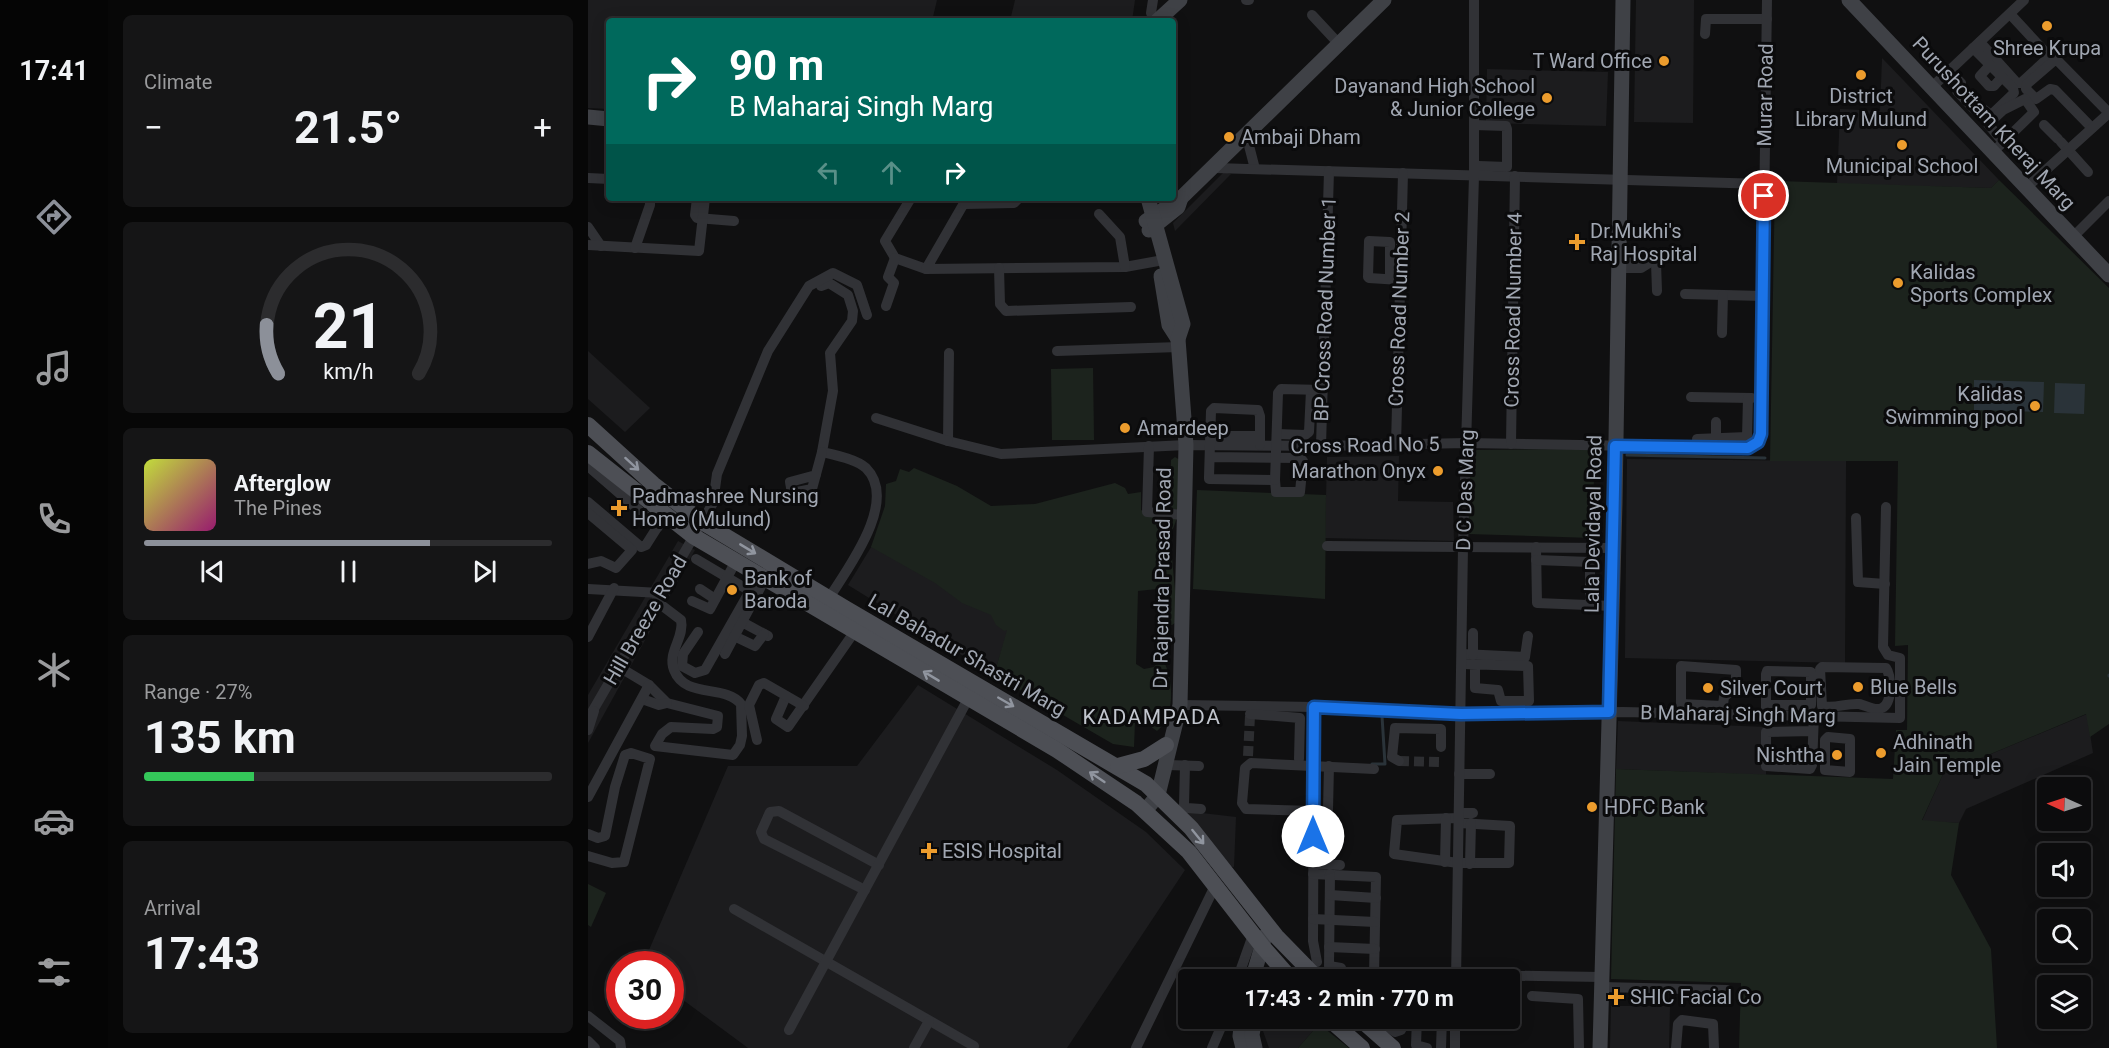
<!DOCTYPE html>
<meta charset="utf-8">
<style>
:root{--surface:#0c0c0d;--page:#151516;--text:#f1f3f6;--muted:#9a9b9d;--line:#2c2c2e;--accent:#8c9099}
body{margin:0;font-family:Roboto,sans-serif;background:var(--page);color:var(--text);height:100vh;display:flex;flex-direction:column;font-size:22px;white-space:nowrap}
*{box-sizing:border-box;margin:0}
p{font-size:20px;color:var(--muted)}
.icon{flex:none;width:33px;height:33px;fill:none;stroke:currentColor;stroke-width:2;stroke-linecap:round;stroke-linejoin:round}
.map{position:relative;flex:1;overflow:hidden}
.side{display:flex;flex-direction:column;gap:15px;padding:15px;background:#070707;width:480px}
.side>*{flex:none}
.guide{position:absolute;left:18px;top:18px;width:570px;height:183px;border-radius:6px;box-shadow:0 3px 15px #0003,0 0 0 2px var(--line);background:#00695c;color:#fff;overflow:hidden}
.needle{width:39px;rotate:273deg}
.tools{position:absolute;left:1449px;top:777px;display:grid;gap:12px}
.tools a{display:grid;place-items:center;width:54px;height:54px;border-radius:6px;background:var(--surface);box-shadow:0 3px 15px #0003,0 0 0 2px var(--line);font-size:30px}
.speed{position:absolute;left:18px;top:951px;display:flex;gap:12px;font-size:30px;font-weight:700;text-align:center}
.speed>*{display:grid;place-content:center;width:78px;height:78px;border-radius:50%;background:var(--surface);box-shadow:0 3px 15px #0003,0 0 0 2px var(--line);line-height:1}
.speed .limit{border:9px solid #d22;background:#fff;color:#111}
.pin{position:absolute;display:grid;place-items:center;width:51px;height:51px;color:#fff;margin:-26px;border:3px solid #fff;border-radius:50%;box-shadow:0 2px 6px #0007}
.me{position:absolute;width:66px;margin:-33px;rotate:0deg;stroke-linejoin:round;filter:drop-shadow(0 0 4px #0008)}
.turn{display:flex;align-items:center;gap:21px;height:126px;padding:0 24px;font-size:27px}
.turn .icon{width:78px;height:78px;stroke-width:2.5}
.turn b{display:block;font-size:42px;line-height:51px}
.lanes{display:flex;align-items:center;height:57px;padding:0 24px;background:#0003;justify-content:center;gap:30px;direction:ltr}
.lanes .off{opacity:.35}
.big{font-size:45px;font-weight:700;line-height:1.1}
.side .widget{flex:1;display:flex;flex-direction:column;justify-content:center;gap:9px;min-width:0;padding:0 21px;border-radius:9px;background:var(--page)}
.side .dial{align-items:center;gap:0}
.dial svg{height:156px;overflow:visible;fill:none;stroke:var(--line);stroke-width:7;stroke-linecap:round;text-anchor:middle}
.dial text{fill:var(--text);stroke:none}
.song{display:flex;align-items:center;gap:18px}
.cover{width:72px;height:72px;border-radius:9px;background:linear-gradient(135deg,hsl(70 70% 55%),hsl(320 70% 35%))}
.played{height:6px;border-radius:3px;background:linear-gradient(90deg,var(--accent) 70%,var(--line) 70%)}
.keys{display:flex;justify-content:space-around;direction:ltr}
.heat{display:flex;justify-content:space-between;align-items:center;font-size:33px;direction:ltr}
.charge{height:9px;border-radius:4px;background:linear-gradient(90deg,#34c759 27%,var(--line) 0)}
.trip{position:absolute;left:590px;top:969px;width:342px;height:60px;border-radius:6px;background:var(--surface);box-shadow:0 3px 15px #0003,0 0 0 2px var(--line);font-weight:700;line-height:60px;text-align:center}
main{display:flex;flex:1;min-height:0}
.dock{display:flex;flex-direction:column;width:108px;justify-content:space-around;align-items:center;background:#050505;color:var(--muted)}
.dock .icon{width:42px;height:42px}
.dock .selected{color:var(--accent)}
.dock b{font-size:27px;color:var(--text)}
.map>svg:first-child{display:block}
.built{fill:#1c1c1e}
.green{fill:#1c231d}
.water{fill:#2a3339}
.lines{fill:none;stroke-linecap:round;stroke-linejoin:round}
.stream{stroke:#2a3339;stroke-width:3}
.street-tunnel{stroke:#2d2e31;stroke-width:10;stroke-dasharray:10 5;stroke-linecap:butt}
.street{stroke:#313236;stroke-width:10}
.secondary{stroke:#3f4146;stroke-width:15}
.primary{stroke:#4d4f55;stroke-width:16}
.oneway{stroke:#90959f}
.route-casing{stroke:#114b97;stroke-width:15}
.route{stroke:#1a73e8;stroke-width:10}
.poi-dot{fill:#ec9c2d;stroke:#0b0b0c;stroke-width:2}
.labels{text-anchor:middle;stroke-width:6;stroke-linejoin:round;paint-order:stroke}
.poi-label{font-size:20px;fill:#a1a7b2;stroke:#0b0b0c;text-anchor:start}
.street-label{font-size:20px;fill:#a1a7b2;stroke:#0b0b0c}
.neighbourhood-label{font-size:21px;letter-spacing:1.5px;fill:#c2c6ce;stroke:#0b0b0c}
</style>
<main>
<nav class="dock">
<b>17:41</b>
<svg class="icon selected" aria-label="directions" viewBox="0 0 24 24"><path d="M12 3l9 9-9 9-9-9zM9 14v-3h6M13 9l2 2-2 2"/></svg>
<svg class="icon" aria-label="music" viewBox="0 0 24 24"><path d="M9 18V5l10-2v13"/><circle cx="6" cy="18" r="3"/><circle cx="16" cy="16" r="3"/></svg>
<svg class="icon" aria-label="phone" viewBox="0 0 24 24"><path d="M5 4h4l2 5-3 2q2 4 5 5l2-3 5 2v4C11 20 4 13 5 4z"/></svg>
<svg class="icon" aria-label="climate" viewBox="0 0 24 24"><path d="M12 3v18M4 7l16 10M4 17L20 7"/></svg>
<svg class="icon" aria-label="car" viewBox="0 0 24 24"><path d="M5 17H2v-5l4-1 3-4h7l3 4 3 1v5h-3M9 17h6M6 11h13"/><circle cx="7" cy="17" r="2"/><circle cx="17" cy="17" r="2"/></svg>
<svg class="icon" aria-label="filters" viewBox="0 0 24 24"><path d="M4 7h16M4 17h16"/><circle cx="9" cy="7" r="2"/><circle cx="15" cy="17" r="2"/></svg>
</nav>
<section class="side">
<div class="widget"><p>Climate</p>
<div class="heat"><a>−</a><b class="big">21.5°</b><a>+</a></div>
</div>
<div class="widget dial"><svg viewBox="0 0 100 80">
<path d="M14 69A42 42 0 1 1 86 69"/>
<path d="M14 69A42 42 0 0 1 8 44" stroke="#8c9099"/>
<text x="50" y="56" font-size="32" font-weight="700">21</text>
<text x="50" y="72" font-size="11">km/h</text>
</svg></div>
<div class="widget">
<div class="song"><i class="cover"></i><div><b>Afterglow</b><p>The Pines</p></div></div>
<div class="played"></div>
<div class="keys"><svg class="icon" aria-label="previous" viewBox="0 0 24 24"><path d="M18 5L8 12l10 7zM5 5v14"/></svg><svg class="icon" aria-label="pause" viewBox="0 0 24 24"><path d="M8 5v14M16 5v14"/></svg><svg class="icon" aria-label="next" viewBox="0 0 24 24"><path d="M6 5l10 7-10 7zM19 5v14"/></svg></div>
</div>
<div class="widget"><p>Range · 27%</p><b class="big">135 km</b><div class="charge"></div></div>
<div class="widget"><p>Arrival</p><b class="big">17:43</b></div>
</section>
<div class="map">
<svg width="1521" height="1048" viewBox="0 0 1521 1048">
<rect width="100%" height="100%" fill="#101011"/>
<!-- built -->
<g class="built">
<path d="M0 0H349L344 21H21V109L0 108Z"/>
<path d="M427 0H547L544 21H422Z"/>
<path d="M1048 0H1106L1105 123 1046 122Z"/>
<path d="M1294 58 1411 180 1403 188 1249 184 1252 109 1292 111Z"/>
<path d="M899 69 1020 72 1018 126 898 123Z"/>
<path d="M636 172 643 174 587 231 585 223Z"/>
<path d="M0 351 62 408 37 432 0 399Z"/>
<path d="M811 456 810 501 865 502 866 541 737 538 739 457Z"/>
<path d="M1039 459 1258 461 1257 663 1037 658Z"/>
<path d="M90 541 107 550 0 743V695Z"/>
<path d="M285 544 422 623 406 675 260 585Z"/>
<path d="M330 685 469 770 558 832 597 870 479 1048H160L83 991 82 964H55L140 766H269Z"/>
<path d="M1499 714 1505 753 1378 809 1371 823 1334 821 1355 774Z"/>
<path d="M1030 721 1179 727 1178 775 1028 769Z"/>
<path d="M597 811 648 817 646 867 640 866Z"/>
<path d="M1023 1006H1082L1081 1048H1022Z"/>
<path d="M678 1019H726L731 1024 710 1048H681L675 1031Z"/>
</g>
<!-- green -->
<g class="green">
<path d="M1411 180 1521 288V724L1502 737 1498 714 1355 774 1334 820 1371 823 1363 875 1403 949 1409 1048H1151L1153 983 1023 979 1028 769 1305 779 1308 730H1319L1320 645 1307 646 1310 461H1182L1187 181 1403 188Z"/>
<path d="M505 368 506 440H464L463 369Z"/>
<path d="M1007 449 1004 538 880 534 882 450Z"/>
<path d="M587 457 592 460 589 518 582 537 590 621 584 625 579 624 575 597 569 589 550 591 548 664 556 669 566 667 574 658C586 678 588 716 569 731L554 720 547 722 546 747 525 744 406 675 419 630 416 631 408 625 403 615 374 603 347 583 283 547 297 506 298 484 308 481 312 469 321 472 326 468 369 486 403 506 447 504 527 483 537 488 540 494 553 492V510L562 515 575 516 582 505 583 460Z"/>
<path d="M609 490 738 495 737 599 605 589Z"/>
<path d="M0 884 18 893 3 927 0 925Z"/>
<path d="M731 1024 761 1048H710Z"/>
</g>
<!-- water -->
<g class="water">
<path d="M1386 380 1456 382 1455 412 1386 410Z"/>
<path d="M1467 383 1497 384 1496 414 1466 413Z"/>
</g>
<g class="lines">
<!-- stream -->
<g class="stream">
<path d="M1039 455 1177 458"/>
<path d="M1521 676V675"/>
<path d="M784 764H797L794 716"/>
</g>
<!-- street-tunnel -->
<g class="street-tunnel">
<path d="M660 756 662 716"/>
<path d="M811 761 851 762"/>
</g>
<!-- street -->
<g class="street">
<path d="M565 0 563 13 568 21"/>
<path d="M658 0H661"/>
<path d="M724 15 751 44"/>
<path d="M1117 34 1118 19H1179"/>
<path d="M1392 42 1429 83H1433L1458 60 1459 54 1422 14"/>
<path d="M1402 65 1392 76 1401 86H1406L1414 77"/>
<path d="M1369 79 1373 83 1369 91 1387 110 1395 109 1403 115 1426 93 1425 88 1385 48"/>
<path d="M1343 88 1436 0"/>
<path d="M886 125 918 126 919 129V167L891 166"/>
<path d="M1456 125 1470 139"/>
<path d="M1504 128 1467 90 1462 89 1448 99 1438 89 1439 84 1468 59 1521 113"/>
<path d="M658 134 667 169"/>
<path d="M1473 142 1500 172"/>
<path d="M1404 153 1446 112 1437 99 1415 110 1400 124 1415 142"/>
<path d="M627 168 1176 184"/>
<path d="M0 178 21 179"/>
<path d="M1438 188 1521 113"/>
<path d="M109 198 107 215 109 218 146 221"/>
<path d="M323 198 297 241 307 258 338 269"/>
<path d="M379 198 338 269 537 267 570 261"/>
<path d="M377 204 426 203 431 198"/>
<path d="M511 214 532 237 537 267"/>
<path d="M0 227 13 246"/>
<path d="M1485 237 1521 201"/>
<path d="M0 245 111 251 117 198"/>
<path d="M47 248 62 205V198"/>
<path d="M1029 258 1053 259 1068 263 1069 291"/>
<path d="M411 268 412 304 418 311 543 307"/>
<path d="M1029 268H1053L1061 263"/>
<path d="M802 279V242L781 241 780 277 781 278 812 280"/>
<path d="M233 286 241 283 260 295 265 311 264 321 242 353 245 391 234 452C247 455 268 459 278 468 311 501 260 568 241 598"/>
<path d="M1097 294 1175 296"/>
<path d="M298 306 306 283 300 277 307 258"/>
<path d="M1134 333 1135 295"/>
<path d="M469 351 591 347"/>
<path d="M361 353 360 441 413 454 598 445 733 446 878 443 1160 448 1170 442 1173 434 1179 0"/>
<path d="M1103 397 1164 398"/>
<path d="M288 418 360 441"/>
<path d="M689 434 717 435 721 432 723 390"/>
<path d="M622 436H672"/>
<path d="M1109 439 1159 437 1160 398"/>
<path d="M923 444 927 176"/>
<path d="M1128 444V422"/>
<path d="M808 445 815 173"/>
<path d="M561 446 559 512 596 515"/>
<path d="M733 446 741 171"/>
<path d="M622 457 712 458 715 461 712 492H688L687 480 621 479V477L623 411 626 408 670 410 672 416V445"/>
<path d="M0 466 70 527"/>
<path d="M228 475 202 482 204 493 224 489 234 452"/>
<path d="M687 480 690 393 693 389 735 390"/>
<path d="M0 502 53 547 58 545 77 515"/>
<path d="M0 513 44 550 28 568 13 561 0 564"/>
<path d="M1268 518 1270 582 1297 584"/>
<path d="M739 546 1025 548"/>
<path d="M948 547 949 603 1024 606"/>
<path d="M108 559 162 591"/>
<path d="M948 560 1002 562V606"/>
<path d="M0 589 72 593"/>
<path d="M112 589 127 599"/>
<path d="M104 601 122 609 148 561"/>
<path d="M154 622 180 636"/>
<path d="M110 632 95 654 94 666 107 673 117 670 171 575"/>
<path d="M146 636 167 646 176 634"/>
<path d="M0 637 26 588"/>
<path d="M137 654 177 579"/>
<path d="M874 654 937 657 940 636"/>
<path d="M885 655V633"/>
<path d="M874 664 940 666 941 701H913L910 690 887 688V665"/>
<path d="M31 667 61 685 79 703 130 716 129 727 125 729 83 727 74 734 67 746 145 755 152 745 154 736 153 704C137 684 97 699 86 670 79 652 97 637 93 620L68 601"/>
<path d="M1234 667 1298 668C1303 675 1305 703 1294 708 1287 712 1278 705 1271 704 1257 703 1248 709 1234 706L1232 669Z"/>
<path d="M198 696 188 719 200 727 267 631"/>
<path d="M54 699 71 705 79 703"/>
<path d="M592 705 726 707 873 714 1035 712 1312 718V658L1300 655 1295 647 1298 507"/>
<path d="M726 707 725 941 729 962"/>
<path d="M1134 713 1136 697 1148 687V670L1093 666V704L1134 706"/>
<path d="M662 714 712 718 711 759"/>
<path d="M1178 714V674L1179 671 1223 672V705H1178"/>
<path d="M0 719 125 503 129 474 180 351 221 286 245 273 269 285 279 315"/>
<path d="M0 730 6 711"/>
<path d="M1225 731 1178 732V766L1222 769 1224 765 1226 715"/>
<path d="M1240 737 1262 739V772L1237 770V740Z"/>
<path d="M169 740 161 705 171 685 176 683 216 706"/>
<path d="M811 761 804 757 807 728 853 729V747"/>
<path d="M579 765 611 766"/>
<path d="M597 765 596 805 599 808 613 809"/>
<path d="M871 774H902"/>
<path d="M0 797 61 685"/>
<path d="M740 810 741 766"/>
<path d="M725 811 658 809 654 803 657 768 663 763 786 769"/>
<path d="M871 813H885"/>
<path d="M871 823 922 826 921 863H870L806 854 809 820 871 818"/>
<path d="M0 834 10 838 17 836 27 787 37 755 43 753 62 759 36 862 24 863 0 856"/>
<path d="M857 862 858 818"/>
<path d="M725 864 752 865"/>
<path d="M882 864 883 823"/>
<path d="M725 874 788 877 786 975"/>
<path d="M742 874 741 966 753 968"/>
<path d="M277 890 176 839 173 832 182 812 191 811 291 865"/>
<path d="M742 895 788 898"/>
<path d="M146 909 386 1046"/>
<path d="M725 919 787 922"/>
<path d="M741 947 787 949"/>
<path d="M743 973 1014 977"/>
<path d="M649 980 665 935"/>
<path d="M868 980 875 547 886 176V0"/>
<path d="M1014 987 1139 990"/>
<path d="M944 996 990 999 991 1048"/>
<path d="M0 1016 32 1041 33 1048"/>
<path d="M787 1018 807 1032 813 1030 818 1018"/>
<path d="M829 1018 828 1045 839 1048"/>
<path d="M201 1030 380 699"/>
<path d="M0 1041 7 1048"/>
<path d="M326 1048 341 1021"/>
<path d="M548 1048 627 886"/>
<path d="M624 1048 637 1018"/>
<path d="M853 1048 854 1018"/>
<path d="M867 1048V1018"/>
<path d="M1088 1048 1090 1024 1094 1020 1125 1024 1126 1048"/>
</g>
<!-- secondary -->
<g class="secondary">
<path d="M1261 0 1521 275"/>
<path d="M569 21 592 0"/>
<path d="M0 117 21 119"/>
<path d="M593 198 796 0"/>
<path d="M558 221 593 198 590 207 561 230"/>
<path d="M573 276 581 325 590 339"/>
<path d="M557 811 570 795 592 705 598 445 590 339 595 324 560 198"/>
<path d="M664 980 677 936"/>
<path d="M654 1018 652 1036 655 1048"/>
<path d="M667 1048 664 1035 667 1018"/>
<path d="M1012 1048 1027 503 1035 0"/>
</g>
<!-- primary -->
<g class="primary">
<path d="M0 425 65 484 114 522 257 608 558 784 603 828 688 936 731 980"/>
<path d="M0 453 105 536 469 750 548 803 601 852 674 946 704 980"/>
<path d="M530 766 556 759 578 745"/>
<path d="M681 980 700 976"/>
<path d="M740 1018 774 1048"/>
<path d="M771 1018 805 1048"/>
</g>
</g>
<!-- one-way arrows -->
<defs><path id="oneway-shaft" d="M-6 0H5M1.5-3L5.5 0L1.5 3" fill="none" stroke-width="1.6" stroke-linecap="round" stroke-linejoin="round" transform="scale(1.5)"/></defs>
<g class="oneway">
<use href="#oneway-shaft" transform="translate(44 464) rotate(42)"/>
<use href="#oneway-shaft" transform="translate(160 549) rotate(31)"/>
<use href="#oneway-shaft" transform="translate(343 676) rotate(-149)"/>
<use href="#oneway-shaft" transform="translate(418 702) rotate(30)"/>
<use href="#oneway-shaft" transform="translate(509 777) rotate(-146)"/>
<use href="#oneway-shaft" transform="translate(610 837) rotate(51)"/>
</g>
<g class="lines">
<!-- route casing -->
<g class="route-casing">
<path id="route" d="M725 836 726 707 873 714 1021 712 1027 446 1160 448 1170 442 1173 434 1176 196"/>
</g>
<!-- route -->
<use href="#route" class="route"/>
</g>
<!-- markers -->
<g class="poi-dot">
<circle cx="1459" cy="26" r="6"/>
<circle cx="1076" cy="61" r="6"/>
<circle cx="1273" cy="75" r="6"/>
<circle cx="959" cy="98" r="6"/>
<circle cx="641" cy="137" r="6"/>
<circle cx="1314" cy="145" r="6"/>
<path d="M986 233h6v6h6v6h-6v6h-6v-6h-6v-6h6z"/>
<circle cx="1310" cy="283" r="6"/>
<circle cx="1447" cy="406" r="6"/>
<circle cx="537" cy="428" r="6"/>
<circle cx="850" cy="471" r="6"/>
<path d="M28 499h6v6h6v6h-6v6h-6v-6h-6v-6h6z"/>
<circle cx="144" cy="590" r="6"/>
<circle cx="1270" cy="687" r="6"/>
<circle cx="1120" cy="688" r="6"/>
<circle cx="1293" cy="753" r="6"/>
<circle cx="1249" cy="755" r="6"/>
<circle cx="1004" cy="807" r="6"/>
<path d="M338 842h6v6h6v6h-6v6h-6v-6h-6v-6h6z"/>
<path d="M1025 988h6v6h6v6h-6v6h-6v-6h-6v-6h6z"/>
</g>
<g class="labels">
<!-- poi labels -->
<g class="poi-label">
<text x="1459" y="55" text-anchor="middle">Shree Krupa</text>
<text x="1064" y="68" text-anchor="end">T Ward Office</text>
<text x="947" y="93" text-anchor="end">Dayanand High School<tspan x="947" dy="23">&amp; Junior College</tspan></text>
<text x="1273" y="103" text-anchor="middle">District<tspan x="1273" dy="23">Library Mulund</tspan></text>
<text x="653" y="144">Ambaji Dham</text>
<text x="1314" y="173" text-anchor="middle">Municipal School</text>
<text x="1002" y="238">Dr.Mukhi's<tspan x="1002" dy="23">Raj Hospital</tspan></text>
<text x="1322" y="279">Kalidas<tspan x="1322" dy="23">Sports Complex</tspan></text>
<text x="1435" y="401" text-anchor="end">Kalidas<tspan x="1435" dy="23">Swimming pool</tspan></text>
<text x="549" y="435">Amardeep</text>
<text x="838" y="478" text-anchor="end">Marathon Onyx</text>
<text x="44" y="503">Padmashree Nursing<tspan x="44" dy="23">Home (Mulund)</tspan></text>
<text x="156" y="585">Bank of<tspan x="156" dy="23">Baroda</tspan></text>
<text x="1282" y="694">Blue Bells</text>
<text x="1132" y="695">Silver Court</text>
<text x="1305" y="749">Adhinath<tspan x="1305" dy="23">Jain Temple</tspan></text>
<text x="1237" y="762" text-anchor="end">Nishtha</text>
<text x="1016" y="814">HDFC Bank</text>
<text x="354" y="858">ESIS Hospital</text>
<text x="1042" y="1004">SHIC Facial Co</text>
</g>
<!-- street labels -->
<g class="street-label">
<text transform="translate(1177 95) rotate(-89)" y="7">Murar Road</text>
<text transform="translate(1406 123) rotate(47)" y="7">Purushottam Kheraj Marg</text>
<text transform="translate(737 309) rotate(-88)" y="7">BP Cross Road Number 1</text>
<text transform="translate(811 309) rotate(-88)" y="7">Cross Road Number 2</text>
<text transform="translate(925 310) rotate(-89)" y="7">Cross Road Number 4</text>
<text transform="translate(777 445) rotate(-1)" y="7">Cross Road No 5</text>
<text transform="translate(877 490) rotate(-88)" y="7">D C Das Marg</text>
<text transform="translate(1005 524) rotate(-89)" y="7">Lala Devidayal Road</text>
<text transform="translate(574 578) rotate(-89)" y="7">Dr Rajendra Prasad Road</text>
<text transform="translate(57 620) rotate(-60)" y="7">Hill Breeze Road</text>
<text transform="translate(379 655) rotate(30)" y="7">Lal Bahadur Shastri Marg</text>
<text transform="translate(1150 714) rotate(1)" y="7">B Maharaj Singh Marg</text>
</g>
<!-- neighbourhood labels -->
<g class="neighbourhood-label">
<text x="564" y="724">KADAMPADA</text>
</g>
</g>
</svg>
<div class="tools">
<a><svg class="needle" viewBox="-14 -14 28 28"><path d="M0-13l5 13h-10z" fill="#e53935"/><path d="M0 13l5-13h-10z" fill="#9a9b9d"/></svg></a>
<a><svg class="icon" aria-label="sound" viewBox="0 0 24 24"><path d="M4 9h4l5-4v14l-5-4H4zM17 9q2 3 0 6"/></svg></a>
<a><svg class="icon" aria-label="search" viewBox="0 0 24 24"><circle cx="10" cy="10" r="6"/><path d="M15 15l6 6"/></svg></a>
<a><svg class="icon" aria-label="layers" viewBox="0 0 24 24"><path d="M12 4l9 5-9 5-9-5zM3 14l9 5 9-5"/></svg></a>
</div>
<div class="speed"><div class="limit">30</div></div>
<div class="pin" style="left:1176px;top:196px;background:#d93025"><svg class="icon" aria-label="arrive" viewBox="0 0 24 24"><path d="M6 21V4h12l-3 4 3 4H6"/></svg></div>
<svg class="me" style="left:725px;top:836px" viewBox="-20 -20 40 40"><circle r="19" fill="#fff"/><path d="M0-13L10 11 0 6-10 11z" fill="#1a73e8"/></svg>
<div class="trip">17:43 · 2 min · 770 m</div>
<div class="guide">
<div class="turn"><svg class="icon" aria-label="right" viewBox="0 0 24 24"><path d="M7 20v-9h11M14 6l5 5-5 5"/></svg><div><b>90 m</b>B Maharaj Singh Marg</div></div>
<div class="lanes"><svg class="icon off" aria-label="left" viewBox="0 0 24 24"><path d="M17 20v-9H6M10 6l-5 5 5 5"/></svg><svg class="icon off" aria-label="ahead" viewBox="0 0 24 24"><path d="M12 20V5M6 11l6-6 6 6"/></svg><svg class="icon" aria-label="right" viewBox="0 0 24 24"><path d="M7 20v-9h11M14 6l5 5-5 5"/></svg></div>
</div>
</div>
</main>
